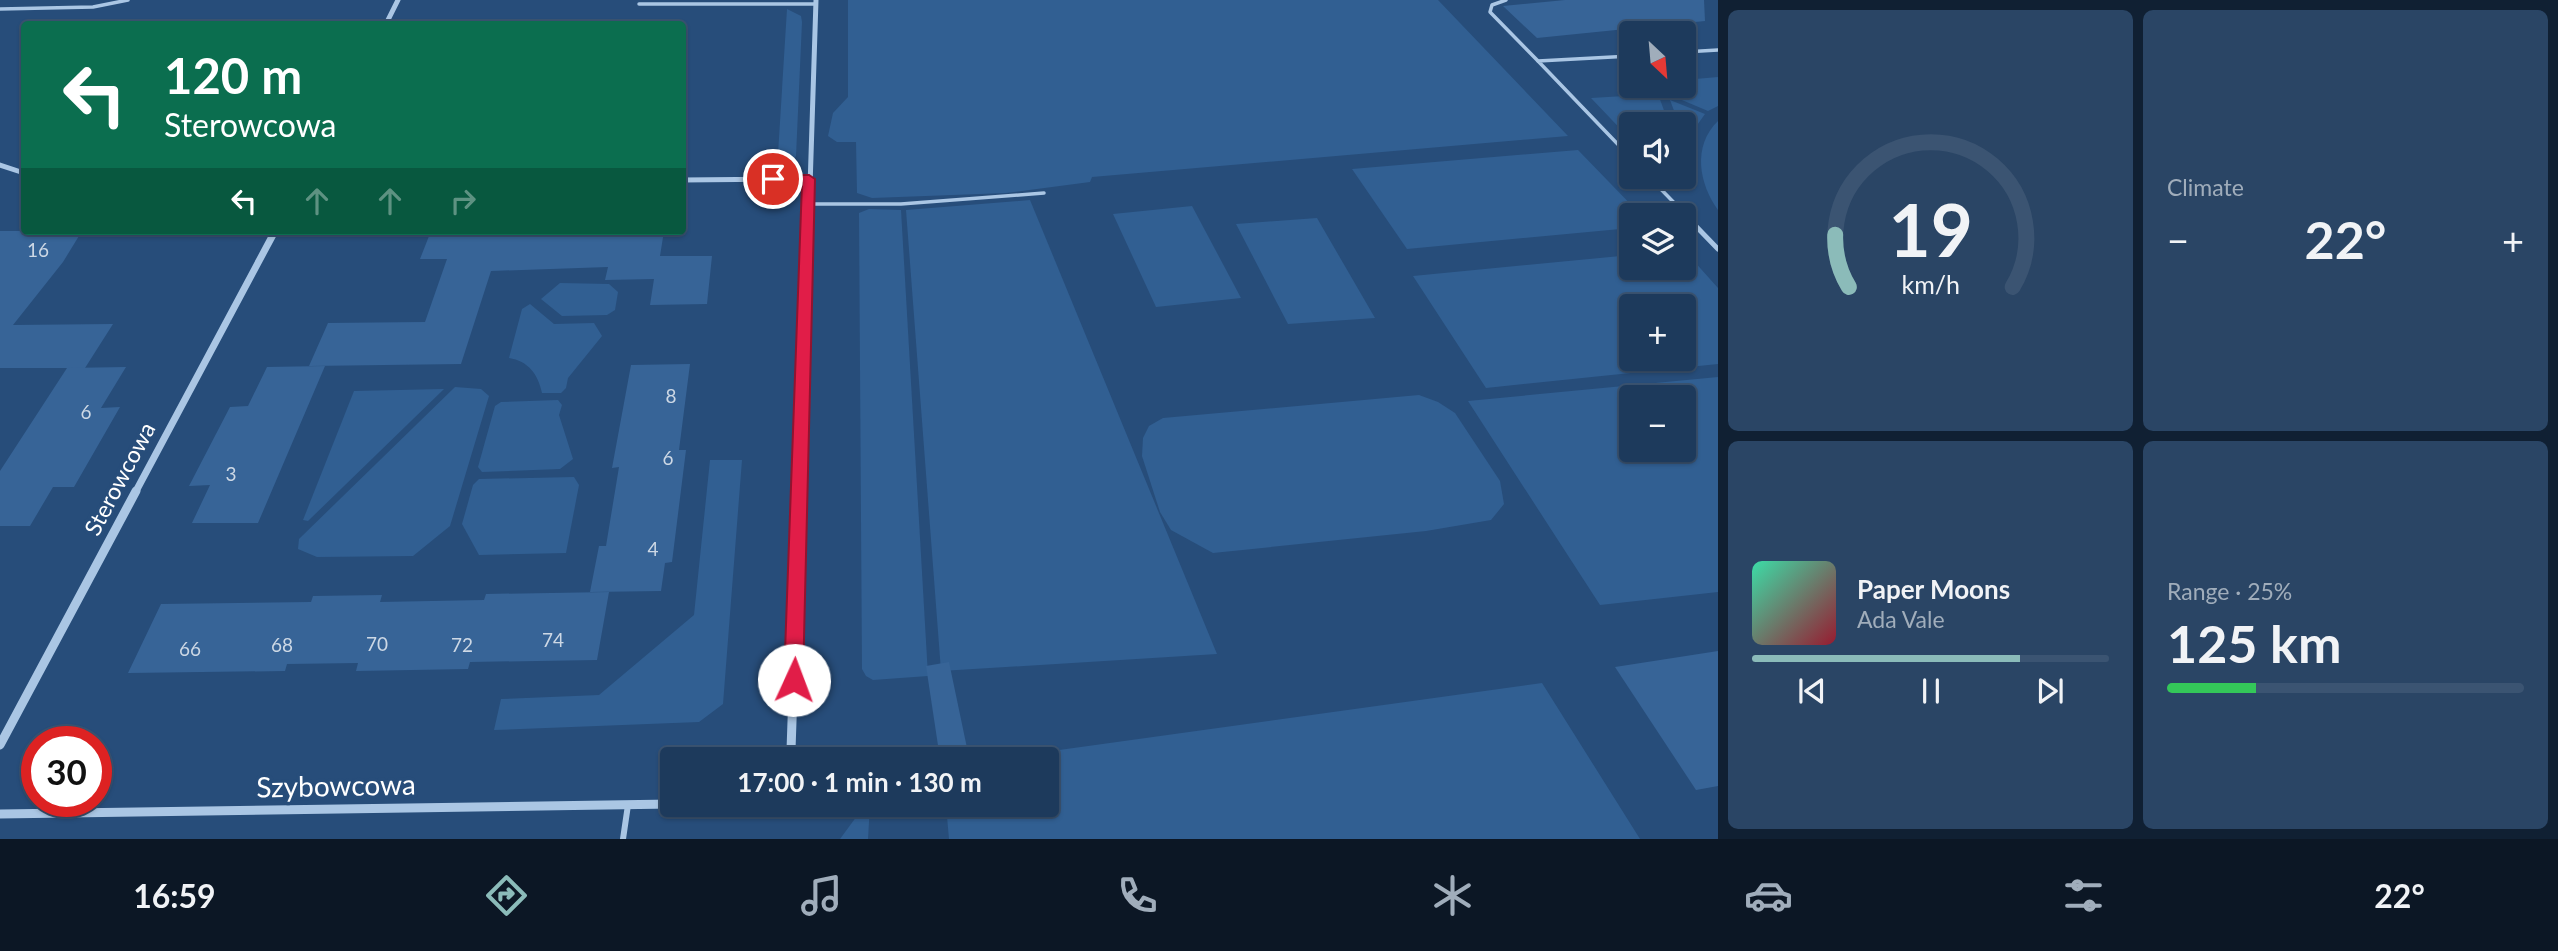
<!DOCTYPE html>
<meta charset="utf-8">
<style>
:root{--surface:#1d3a5c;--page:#2a4565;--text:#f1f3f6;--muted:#a0adbb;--line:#3b5472;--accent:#8bbbb9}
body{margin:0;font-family:Lato,sans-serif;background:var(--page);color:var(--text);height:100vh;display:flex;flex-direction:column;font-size:26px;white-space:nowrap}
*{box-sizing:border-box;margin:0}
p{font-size:23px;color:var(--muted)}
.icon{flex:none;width:38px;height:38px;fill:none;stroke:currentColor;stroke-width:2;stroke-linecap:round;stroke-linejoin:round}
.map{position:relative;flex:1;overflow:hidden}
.details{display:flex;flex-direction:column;gap:10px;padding:10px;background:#102033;width:840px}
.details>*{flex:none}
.hud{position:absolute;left:21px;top:21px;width:665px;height:214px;border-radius:7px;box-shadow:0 2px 5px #0004,0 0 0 2px var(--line);background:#0b6e4f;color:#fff;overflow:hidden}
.needle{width:46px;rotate:154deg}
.controls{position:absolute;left:1619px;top:21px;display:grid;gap:14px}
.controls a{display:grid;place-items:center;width:77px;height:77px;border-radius:7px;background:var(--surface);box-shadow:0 2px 5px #0004,0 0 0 2px var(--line);font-size:35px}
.speed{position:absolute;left:21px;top:726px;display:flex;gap:14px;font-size:35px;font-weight:700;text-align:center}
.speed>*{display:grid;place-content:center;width:91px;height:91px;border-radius:50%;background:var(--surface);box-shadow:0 2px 5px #0004,0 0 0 2px var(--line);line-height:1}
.speed .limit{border:10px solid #d22;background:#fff;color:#111}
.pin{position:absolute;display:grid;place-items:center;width:60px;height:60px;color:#fff;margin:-30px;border:4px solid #fff;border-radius:50%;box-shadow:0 2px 7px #0007}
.me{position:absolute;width:77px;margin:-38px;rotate:2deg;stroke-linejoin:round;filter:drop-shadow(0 0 5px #0008)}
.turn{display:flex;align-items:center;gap:24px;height:147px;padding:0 28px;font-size:32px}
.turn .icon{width:91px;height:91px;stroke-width:2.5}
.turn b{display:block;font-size:49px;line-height:60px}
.lanes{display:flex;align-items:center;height:66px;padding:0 28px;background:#0003;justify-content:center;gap:35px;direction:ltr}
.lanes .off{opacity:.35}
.big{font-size:52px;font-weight:700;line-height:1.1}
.details .tile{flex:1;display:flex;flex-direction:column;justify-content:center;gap:10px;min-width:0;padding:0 24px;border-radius:10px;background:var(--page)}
.details .dial{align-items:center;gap:0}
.dial svg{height:182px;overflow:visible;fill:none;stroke:var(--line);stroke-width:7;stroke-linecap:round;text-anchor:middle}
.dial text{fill:var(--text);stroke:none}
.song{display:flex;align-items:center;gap:21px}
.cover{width:84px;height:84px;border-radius:10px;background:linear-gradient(135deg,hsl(160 70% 55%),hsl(350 70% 35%))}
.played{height:7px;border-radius:4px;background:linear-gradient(90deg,var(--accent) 75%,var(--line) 75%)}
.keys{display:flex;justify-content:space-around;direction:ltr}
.heat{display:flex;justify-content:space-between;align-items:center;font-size:38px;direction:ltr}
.charge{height:10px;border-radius:5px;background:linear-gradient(90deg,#34c759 25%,var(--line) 0)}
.details .tiles{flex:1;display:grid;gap:10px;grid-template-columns:repeat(2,1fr)}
.trip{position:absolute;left:660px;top:747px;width:399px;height:70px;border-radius:7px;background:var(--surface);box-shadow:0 2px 5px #0004,0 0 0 2px var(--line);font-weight:700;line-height:70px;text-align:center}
.tab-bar{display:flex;height:112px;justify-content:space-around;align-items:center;background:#0c1725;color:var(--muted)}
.tab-bar .icon{width:49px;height:49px}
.tab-bar .active{color:var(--accent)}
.tab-bar b{font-size:32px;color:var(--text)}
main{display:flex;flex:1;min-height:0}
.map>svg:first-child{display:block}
.green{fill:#315f92;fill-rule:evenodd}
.building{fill:#376497}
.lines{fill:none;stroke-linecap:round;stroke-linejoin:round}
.lane-far2{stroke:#aac6e4;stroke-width:3.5}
.lane-far1{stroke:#aac6e4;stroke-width:5}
.lane{stroke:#aac6e4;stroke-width:6}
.street-far2{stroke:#aac6e4;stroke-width:5}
.street-far1{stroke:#aac6e4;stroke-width:7}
.street{stroke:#aac6e4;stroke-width:9}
.route{fill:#e11d48;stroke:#92132f;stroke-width:2}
.labels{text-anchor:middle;stroke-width:7;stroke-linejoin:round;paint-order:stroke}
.number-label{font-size:19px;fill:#cdd8e5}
.street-label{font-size:23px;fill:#fff;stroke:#274d7a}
.near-street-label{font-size:28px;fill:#fff;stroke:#274d7a}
</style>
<main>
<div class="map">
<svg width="1718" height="839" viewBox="0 0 1718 839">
<rect width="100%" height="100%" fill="#274d7a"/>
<!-- green -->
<g class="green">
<path d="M848 0H1438L1568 136 1092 177 1090 182 1006 193 872 198 857 193 856 142H837L828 136 833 113 848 97Z"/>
<path d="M787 9 801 16 802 22 796 156 791 163 777 170Z"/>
<path d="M1718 77V106L1708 111 1670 95 1673 86H1684V80Z"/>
<path d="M1658 94 1669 124H1631V140L1591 98Z"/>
<path d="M1670 100 1705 114 1685 142 1684 124H1679Z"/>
<path d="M1718 121V210C1699 184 1692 146 1718 121Z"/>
<path d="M1578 150 1641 215H1631V228L1407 249 1352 169Z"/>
<path d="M1030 200 1217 654 941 671 906 210Z"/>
<path d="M1192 206 1241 298 1156 307 1113 214Z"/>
<path d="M869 209 901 210 928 676 873 680 866 676 862 669 859 213Z"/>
<path d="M1317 218 1375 318 1288 324 1236 224Z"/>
<path d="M1684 250 1718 288V364L1486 388 1413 276 1631 255V268H1684ZM1631 306H1684V359H1631Z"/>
<path d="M560 283 609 284 618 292 615 310 607 315 562 316 541 299Z"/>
<path d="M530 304 554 324 594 323 602 336 568 378 566 388 561 393H542C538 374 528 361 509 358L522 309Z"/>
<path d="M1718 377V592L1600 605 1468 401ZM1631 397H1684V450H1631Z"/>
<path d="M455 387 481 389 489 396 450 526 413 556 317 557 298 549 299 539Z"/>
<path d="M444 389 308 521 303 520 354 391Z"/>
<path d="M1419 395 1438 402 1455 413 1500 481 1504 504 1491 520 1426 531 1213 553 1171 530 1160 512 1142 456 1143 438 1149 426 1163 418Z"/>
<path d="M558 400 562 405 559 415 573 459 560 469 482 472 478 467 495 406 501 402Z"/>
<path d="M710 460H742L723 704 699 722 494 730 501 699 599 695 694 615Z"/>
<path d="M574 477 579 485 566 553 479 555 462 524 473 485 479 479Z"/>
<path d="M1542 683 1640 839H949L946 805H1046V760L995 759Z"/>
<path d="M865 805H870L868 839H840Z"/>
</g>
<!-- building -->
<g class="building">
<path d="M1565 0H1704L1705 21 1537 38 1503 6Z"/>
<path d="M0 231H82L63 262 13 325 113 324 85 368H0Z"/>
<path d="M431 231H664L660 256H712L707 304 650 305 654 279 605 280 608 267 491 271 461 364 309 366 328 323 425 322 447 259H420Z"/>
<path d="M690 364 679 450H686L672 562 665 563 661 591 590 592 599 546H606L619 467 612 468 631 365Z"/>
<path d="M325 366 258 523H192L210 485 189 486 230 407 248 406 267 367Z"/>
<path d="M126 367 101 408 120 407 74 487H53L30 526H0V471L67 368Z"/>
<path d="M609 592 597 660 470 662 468 669 356 671 358 663 287 664 285 671 128 673 161 604 311 602 313 596 382 595 380 602 484 600 486 594Z"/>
<path d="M1718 651V786L1696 790 1615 667Z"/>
<path d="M949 662 967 748 939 752 926 666Z"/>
</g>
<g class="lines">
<!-- lane-far2 -->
<g class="lane-far2">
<path d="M1506 0 1492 5 1490 12 1538 61"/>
<path d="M639 4H816"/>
<path d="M0 9 93 7 128 0"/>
<path d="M1684 52 1718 50"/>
<path d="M1631 56 1538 61 1631 158"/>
<path d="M1649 177 1689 218"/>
<path d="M808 204H901L1044 193"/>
</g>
<!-- lane-far1 -->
<path class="lane-far1" d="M1687 217 1718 249"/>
<!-- lane -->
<path class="lane" d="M623 839 628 805"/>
<!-- street-far2 -->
<g class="street-far2">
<path d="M386 24 398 0"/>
<path d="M0 165 24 173"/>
<path d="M682 180 809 179"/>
<path d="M809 218 816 0"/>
</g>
<!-- street-far1 -->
<g class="street-far1">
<path d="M135 493 275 231"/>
<path d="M800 493 809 217"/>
</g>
<!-- street -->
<g class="street">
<path d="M0 745 136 491"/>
<path d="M786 760 791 750 800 491"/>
<path d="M0 814 672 804"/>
</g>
</g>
<!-- route -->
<path class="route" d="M773 175H809L815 179 803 680 801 686 794 689 787 686 784 680 802 183 768 182V176Z"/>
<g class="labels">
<!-- number labels -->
<g class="number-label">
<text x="38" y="257">16</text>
<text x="671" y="403">8</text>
<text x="86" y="419">6</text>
<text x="668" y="465">6</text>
<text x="231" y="481">3</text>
<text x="653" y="556">4</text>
<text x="553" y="647">74</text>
<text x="377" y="651">70</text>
<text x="282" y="652">68</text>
<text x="462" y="652">72</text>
<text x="190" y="656">66</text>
</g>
<!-- street labels -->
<g class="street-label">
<text transform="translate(120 479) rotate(-62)" y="8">Sterowcowa</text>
</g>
<!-- near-street labels -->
<g class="near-street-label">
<text transform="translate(336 786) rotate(-1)" y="10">Szybowcowa</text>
</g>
</g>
</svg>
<div class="controls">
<a><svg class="needle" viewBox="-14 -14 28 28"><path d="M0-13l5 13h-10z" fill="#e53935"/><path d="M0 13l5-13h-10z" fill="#a0adbb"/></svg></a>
<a><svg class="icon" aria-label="sound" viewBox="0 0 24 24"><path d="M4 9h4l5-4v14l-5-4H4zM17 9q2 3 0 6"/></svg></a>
<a><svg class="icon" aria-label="layers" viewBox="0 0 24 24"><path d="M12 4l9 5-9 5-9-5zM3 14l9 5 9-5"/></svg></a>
<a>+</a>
<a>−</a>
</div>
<div class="speed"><div class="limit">30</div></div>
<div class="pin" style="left:773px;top:179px;background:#d93025"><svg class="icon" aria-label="arrive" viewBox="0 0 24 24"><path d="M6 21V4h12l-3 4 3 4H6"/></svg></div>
<svg class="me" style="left:794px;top:680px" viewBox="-20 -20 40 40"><circle r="19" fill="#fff"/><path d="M0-13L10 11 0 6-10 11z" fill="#e11d48"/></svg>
<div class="trip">17:00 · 1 min · 130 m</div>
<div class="hud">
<div class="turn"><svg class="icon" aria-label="left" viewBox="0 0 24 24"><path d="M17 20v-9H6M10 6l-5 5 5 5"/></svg><div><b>120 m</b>Sterowcowa</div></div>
<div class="lanes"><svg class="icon" aria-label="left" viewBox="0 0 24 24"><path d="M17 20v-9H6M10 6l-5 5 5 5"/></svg><svg class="icon off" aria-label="ahead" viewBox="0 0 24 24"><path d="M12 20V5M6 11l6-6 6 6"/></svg><svg class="icon off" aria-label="ahead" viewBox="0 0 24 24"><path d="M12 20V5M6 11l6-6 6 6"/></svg><svg class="icon off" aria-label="right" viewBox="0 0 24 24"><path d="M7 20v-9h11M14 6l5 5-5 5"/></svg></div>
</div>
</div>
<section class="details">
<div class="tiles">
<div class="tile dial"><svg viewBox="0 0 100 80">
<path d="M14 69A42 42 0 1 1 86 69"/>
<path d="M14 69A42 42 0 0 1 8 46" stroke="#8bbbb9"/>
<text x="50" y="56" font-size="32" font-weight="700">19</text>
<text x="50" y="72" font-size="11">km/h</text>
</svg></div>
<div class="tile"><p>Climate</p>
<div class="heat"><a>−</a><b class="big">22°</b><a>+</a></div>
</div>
<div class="tile">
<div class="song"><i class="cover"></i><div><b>Paper Moons</b><p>Ada Vale</p></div></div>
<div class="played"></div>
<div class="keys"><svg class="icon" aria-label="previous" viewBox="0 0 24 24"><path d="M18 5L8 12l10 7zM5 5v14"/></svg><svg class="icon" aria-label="pause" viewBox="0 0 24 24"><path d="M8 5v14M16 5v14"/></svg><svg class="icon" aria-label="next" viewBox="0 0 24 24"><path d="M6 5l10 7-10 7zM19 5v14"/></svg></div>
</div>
<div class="tile"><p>Range · 25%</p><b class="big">125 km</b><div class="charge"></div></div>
</div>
</section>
</main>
<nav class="tab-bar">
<b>16:59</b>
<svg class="icon active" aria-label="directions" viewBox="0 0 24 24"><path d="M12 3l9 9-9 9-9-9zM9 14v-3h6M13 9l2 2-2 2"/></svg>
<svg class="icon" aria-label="music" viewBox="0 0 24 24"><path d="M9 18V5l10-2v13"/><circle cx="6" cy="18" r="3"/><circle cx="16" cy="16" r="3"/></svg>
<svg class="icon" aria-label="phone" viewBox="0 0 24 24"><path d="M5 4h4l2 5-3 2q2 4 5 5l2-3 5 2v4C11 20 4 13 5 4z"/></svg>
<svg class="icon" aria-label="climate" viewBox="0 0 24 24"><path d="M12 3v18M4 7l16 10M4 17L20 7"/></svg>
<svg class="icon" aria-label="car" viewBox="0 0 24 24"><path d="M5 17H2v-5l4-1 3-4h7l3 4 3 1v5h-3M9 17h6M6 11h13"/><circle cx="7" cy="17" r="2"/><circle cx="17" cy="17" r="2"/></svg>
<svg class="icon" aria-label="filters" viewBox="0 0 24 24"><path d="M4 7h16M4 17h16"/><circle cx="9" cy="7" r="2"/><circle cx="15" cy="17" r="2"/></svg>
<b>22°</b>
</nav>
